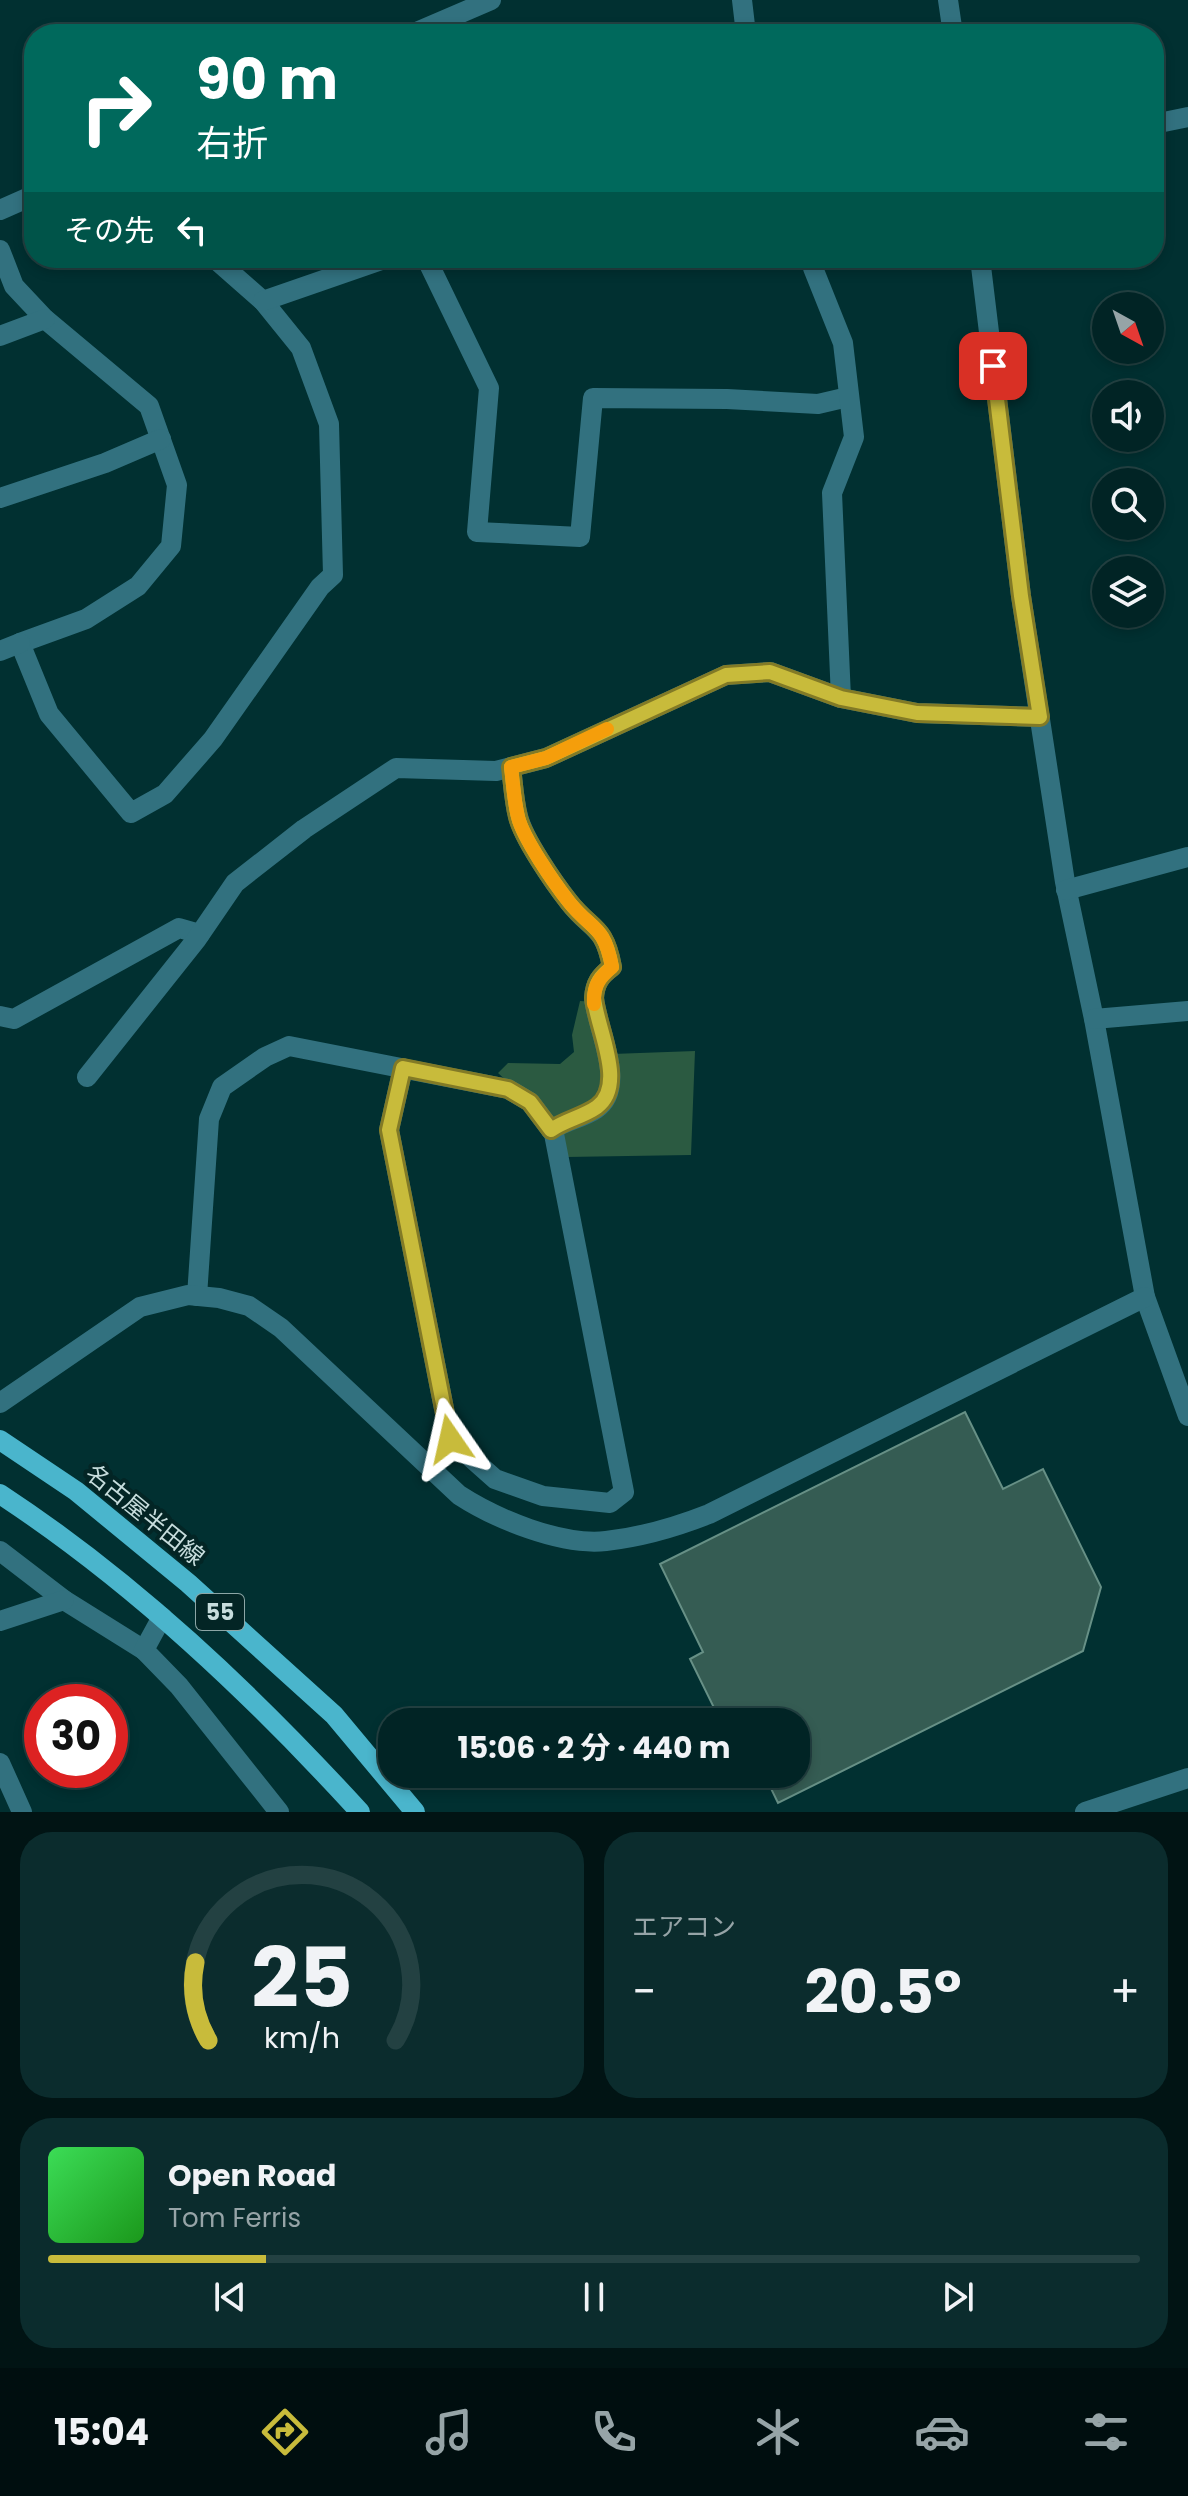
<!DOCTYPE html>
<html lang="ja">
<meta charset="utf-8">
<style>
:root{--surface:#012425;--page:#0b2c2d;--text:#f1f3f6;--muted:#96a4a7;--line:#234142;--accent:#c8bb3b}
body{margin:0;font-family:Poppins,"Noto Sans JP",sans-serif;background:var(--page);color:var(--text);height:100vh;display:flex;flex-direction:column;font-size:30px;white-space:nowrap}
*{box-sizing:border-box;margin:0}
p{font-size:26px;color:var(--muted)}
.icon{flex:none;width:44px;height:44px;fill:none;stroke:currentColor;stroke-width:2;stroke-linecap:round;stroke-linejoin:round}
.map{position:relative;height:1812px;overflow:hidden}
.drawer{display:flex;flex-direction:column;gap:20px;padding:20px;background:#011414;flex:1}
.drawer>*{flex:none}
.banner{position:absolute;left:24px;top:24px;width:1140px;height:244px;border-radius:32px;box-shadow:0 4px 12px #0003,0 0 0 2px var(--line);background:#00695c;color:#fff;overflow:hidden}
.needle{width:52px;rotate:140deg}
.buttons{position:absolute;left:1092px;top:292px;display:grid;gap:16px}
.buttons a{display:grid;place-items:center;width:72px;height:72px;border-radius:50%;background:var(--surface);box-shadow:0 4px 12px #0003,0 0 0 2px var(--line);font-size:40px}
.speed{position:absolute;left:24px;top:1684px;display:flex;gap:16px;font-size:40px;font-weight:700;text-align:center}
.speed>*{display:grid;place-content:center;width:104px;height:104px;border-radius:50%;background:var(--surface);box-shadow:0 4px 12px #0003,0 0 0 2px var(--line);line-height:1}
.speed .limit{border:12px solid #d22;background:#fff;color:#111}
.pin{position:absolute;display:grid;place-items:center;width:68px;height:68px;color:#fff;margin:-34px;border-radius:16px;box-shadow:0 4px 12px #0006}
.me{position:absolute;width:88px;margin:-44px;rotate:349deg;stroke-linejoin:round;filter:drop-shadow(0 0 6px #0008)}
.turn{display:flex;align-items:center;gap:28px;height:168px;padding:0 40px;font-size:36px}
.turn .icon{width:104px;height:104px;stroke-width:2.5}
.turn b{display:block;font-size:56px;line-height:68px}
.then{display:flex;align-items:center;height:76px;padding:0 40px;background:#0003;gap:16px;font-size:30px}
.big{font-size:60px;font-weight:700;line-height:1.1}
.drawer .card{flex:1;display:flex;flex-direction:column;justify-content:center;gap:12px;min-width:0;padding:0 28px;border-radius:32px;background:var(--page)}
.drawer .dial{align-items:center;gap:0}
.dial svg{height:208px;overflow:visible;fill:none;stroke:var(--line);stroke-width:7;stroke-linecap:round;text-anchor:middle}
.dial text{fill:var(--text);stroke:none}
.song{display:flex;align-items:center;gap:24px}
.cover{width:96px;height:96px;border-radius:12px;background:linear-gradient(135deg,hsl(130 70% 55%),hsl(120 70% 35%))}
.played{height:8px;border-radius:4px;background:linear-gradient(90deg,var(--accent) 20%,var(--line) 20%)}
.keys{display:flex;justify-content:space-around;direction:ltr}
.heat{display:flex;justify-content:space-between;align-items:center;font-size:44px;direction:ltr}
.drawer .tiles{flex:1;display:grid;gap:20px;grid-template-columns:1fr 1fr}
.card:last-child{grid-column:span 2}
.trip{position:absolute;left:378px;top:1708px;width:432px;height:80px;border-radius:32px;background:var(--surface);box-shadow:0 4px 12px #0003,0 0 0 2px var(--line);font-weight:700;line-height:80px;text-align:center}
.tabs{display:flex;height:128px;justify-content:space-around;align-items:center;background:#000e0f;color:var(--muted)}
.tabs .icon{width:56px;height:56px}
.tabs .active{color:var(--accent)}
.tabs b{font-size:36px;color:var(--text)}
.map>svg:first-child{display:block}
.green{fill:#2b5a41}
.building{fill:#355c53;stroke:#679086;stroke-width:2}
.lines{fill:none;stroke-linecap:round;stroke-linejoin:round}
.minor{stroke:#32717f;stroke-width:20}
.major{stroke:#4ab5cc;stroke-width:20}
.route-casing{stroke:#827a26;stroke-width:20}
.route{stroke:#c8bb3b;stroke-width:14}
.slow{stroke:#f59e0b;stroke-width:14}
.labels{text-anchor:middle;stroke-width:8;stroke-linejoin:round;paint-order:stroke}
.shield{fill:#032525;stroke:#8ca6a6;stroke-width:2}
.shield-label{font-size:22px;font-weight:bold;fill:#c7dddd}
.street-label{font-size:24px;fill:#c7dddd;stroke:#032525}
</style>
<div class="map">
<svg width="1188" height="1812" viewBox="0 0 1188 1812">
<rect width="100%" height="100%" fill="#013031"/>
<!-- green -->
<path class="green" d="M580 1001 595 1002 612 1054 695 1051 691 1155 566 1157 510 1084 498 1073 508 1063 560 1064 574 1052 572 1035Z"/>
<!-- building -->
<path class="building" d="M965 1412 1003 1489 1043 1469 1101 1587 1083 1651 778 1803 764 1774H796V1722H738L735 1716 721 1722 690 1659 703 1652 660 1564Z"/>
<g class="lines">
<!-- minor -->
<g class="minor">
<path d="M742 0 746 34"/>
<path d="M948 0 953 34"/>
<path d="M412 34 491 0"/>
<path d="M1154 124 1188 117"/>
<path d="M0 210 34 195"/>
<path d="M0 250 14 286 45 319 149 406 177 485 171 546 138 586 86 619 20 643 49 714 131 813 165 794 213 739 320 587 333 575 329 424 301 348 263 301 214 258"/>
<path d="M426 258 489 388 477 532 580 537 593 398 727 399 818 404 848 397"/>
<path d="M980 258 1021 596 1065 882 1094 1019 1145 1297 1188 1416"/>
<path d="M813 268 843 343 854 437 832 493 841 698"/>
<path d="M263 301 387 258"/>
<path d="M0 336 45 319"/>
<path d="M0 498 105 463 161 439"/>
<path d="M0 651 20 643"/>
<path d="M511 767C513 783 514 801 518 816 523 838 554 883 569 902 591 931 604 924 612 967 600 976 595 983 594 998 597 1030 628 1087 596 1109 582 1118 565 1121 551 1130"/>
<path d="M1066 890 1188 857"/>
<path d="M0 1016 14 1019 179 928 200 934"/>
<path d="M1094 1019 1188 1011"/>
<path d="M87 1077 196 940 235 883 304 829 396 768 496 771 546 758 726 675 770 672 841 698 917 713 1040 717"/>
<path d="M197 1296 209 1119 222 1087 265 1057 289 1046 508 1089 530 1102 554 1134 624 1492 610 1503 543 1496 495 1479 450 1439 389 1130 403 1068"/>
<path d="M0 1403 140 1307 188 1295 219 1298 249 1306 281 1328 459 1495C496 1519 561 1546 606 1541 642 1537 676 1527 709 1514L1145 1297"/>
<path d="M0 1551 64 1600 144 1650"/>
<path d="M162 1617 144 1650 179 1686 279 1812"/>
<path d="M0 1621 64 1600"/>
<path d="M0 1763 22 1812"/>
<path d="M1085 1812 1188 1778"/>
</g>
<!-- major -->
<g class="major">
<path d="M0 1440 76 1491 188 1583 334 1715 415 1812"/>
<path d="M0 1494C134 1582 252 1694 360 1812"/>
</g>
</g>
<g class="lines">
<!-- route casing -->
<g class="route-casing">
<path id="route" d="M450 1439 389 1130 403 1068 508 1089 530 1102 551 1130C565 1120 583 1117 597 1107 627 1085 597 1029 594 998 595 983 600 976 612 967 604 924 592 931 569 902 554 883 523 838 518 817 514 801 513 783 511 767L546 758 726 675 770 672 841 698 917 713 1040 717 1021 596 993 366"/>
</g>
<!-- route -->
<use href="#route" class="route"/>
<!-- slow -->
<path class="slow" d="M594 1004C593 986 599 978 612 967 604 924 592 931 569 902 554 883 523 838 518 817 514 801 513 783 511 767L546 758 607 729"/>
</g>
<g class="labels">
<!-- shield labels -->
<rect class="shield" x="196" y="1594" width="48" height="36" rx="6"/>
<g class="shield-label">
<text x="220" y="1620">55</text>
</g>
<!-- street labels -->
<g class="street-label">
<text transform="translate(145 1515) rotate(39)" y="8">名古屋半田線</text>
</g>
</g>
</svg>
<div class="buttons">
<a><svg class="needle" viewBox="-14 -14 28 28"><path d="M0-13l5 13h-10z" fill="#e53935"/><path d="M0 13l5-13h-10z" fill="#96a4a7"/></svg></a>
<a><svg class="icon" aria-label="sound" viewBox="0 0 24 24"><path d="M4 9h4l5-4v14l-5-4H4zM17 9q2 3 0 6"/></svg></a>
<a><svg class="icon" aria-label="search" viewBox="0 0 24 24"><circle cx="10" cy="10" r="6"/><path d="M15 15l6 6"/></svg></a>
<a><svg class="icon" aria-label="layers" viewBox="0 0 24 24"><path d="M12 4l9 5-9 5-9-5zM3 14l9 5 9-5"/></svg></a>
</div>
<div class="speed"><div class="limit">30</div></div>
<div class="pin" style="left:993px;top:366px;background:#d93025"><svg class="icon" aria-label="arrive" viewBox="0 0 24 24"><path d="M6 21V4h12l-3 4 3 4H6"/></svg></div>
<svg class="me" style="left:450px;top:1439px" viewBox="-20 -20 40 40"><path d="M0-17L14 15 0 8-14 15z" fill="#c8bb3b" stroke="#fff" stroke-width="4"/></svg>
<div class="trip">15:06 · 2 分 · 440 m</div>
<div class="banner">
<div class="turn"><svg class="icon" aria-label="right" viewBox="0 0 24 24"><path d="M7 20v-9h11M14 6l5 5-5 5"/></svg><div><b>90 m</b>右折</div></div>
<div class="then">その先<svg class="icon" aria-label="left" viewBox="0 0 24 24"><path d="M17 20v-9H6M10 6l-5 5 5 5"/></svg></div>
</div>
</div>
<section class="drawer">
<div class="tiles">
<div class="card dial"><svg viewBox="0 0 100 80">
<path d="M14 69A42 42 0 1 1 86 69"/>
<path d="M14 69A42 42 0 0 1 9 39" stroke="#c8bb3b"/>
<text x="50" y="56" font-size="32" font-weight="700">25</text>
<text x="50" y="72" font-size="11">km/h</text>
</svg></div>
<div class="card"><p>エアコン</p>
<div class="heat"><a>−</a><b class="big">20.5°</b><a>+</a></div>
</div>
<div class="card">
<div class="song"><i class="cover"></i><div><b>Open Road</b><p>Tom Ferris</p></div></div>
<div class="played"></div>
<div class="keys"><svg class="icon" aria-label="previous" viewBox="0 0 24 24"><path d="M18 5L8 12l10 7zM5 5v14"/></svg><svg class="icon" aria-label="pause" viewBox="0 0 24 24"><path d="M8 5v14M16 5v14"/></svg><svg class="icon" aria-label="next" viewBox="0 0 24 24"><path d="M6 5l10 7-10 7zM19 5v14"/></svg></div>
</div>
</div>
</section>
<nav class="tabs">
<b>15:04</b>
<svg class="icon active" aria-label="directions" viewBox="0 0 24 24"><path d="M12 3l9 9-9 9-9-9zM9 14v-3h6M13 9l2 2-2 2"/></svg>
<svg class="icon" aria-label="music" viewBox="0 0 24 24"><path d="M9 18V5l10-2v13"/><circle cx="6" cy="18" r="3"/><circle cx="16" cy="16" r="3"/></svg>
<svg class="icon" aria-label="phone" viewBox="0 0 24 24"><path d="M5 4h4l2 5-3 2q2 4 5 5l2-3 5 2v4C11 20 4 13 5 4z"/></svg>
<svg class="icon" aria-label="climate" viewBox="0 0 24 24"><path d="M12 3v18M4 7l16 10M4 17L20 7"/></svg>
<svg class="icon" aria-label="car" viewBox="0 0 24 24"><path d="M5 17H2v-5l4-1 3-4h7l3 4 3 1v5h-3M9 17h6M6 11h13"/><circle cx="7" cy="17" r="2"/><circle cx="17" cy="17" r="2"/></svg>
<svg class="icon" aria-label="filters" viewBox="0 0 24 24"><path d="M4 7h16M4 17h16"/><circle cx="9" cy="7" r="2"/><circle cx="15" cy="17" r="2"/></svg>
</nav>
